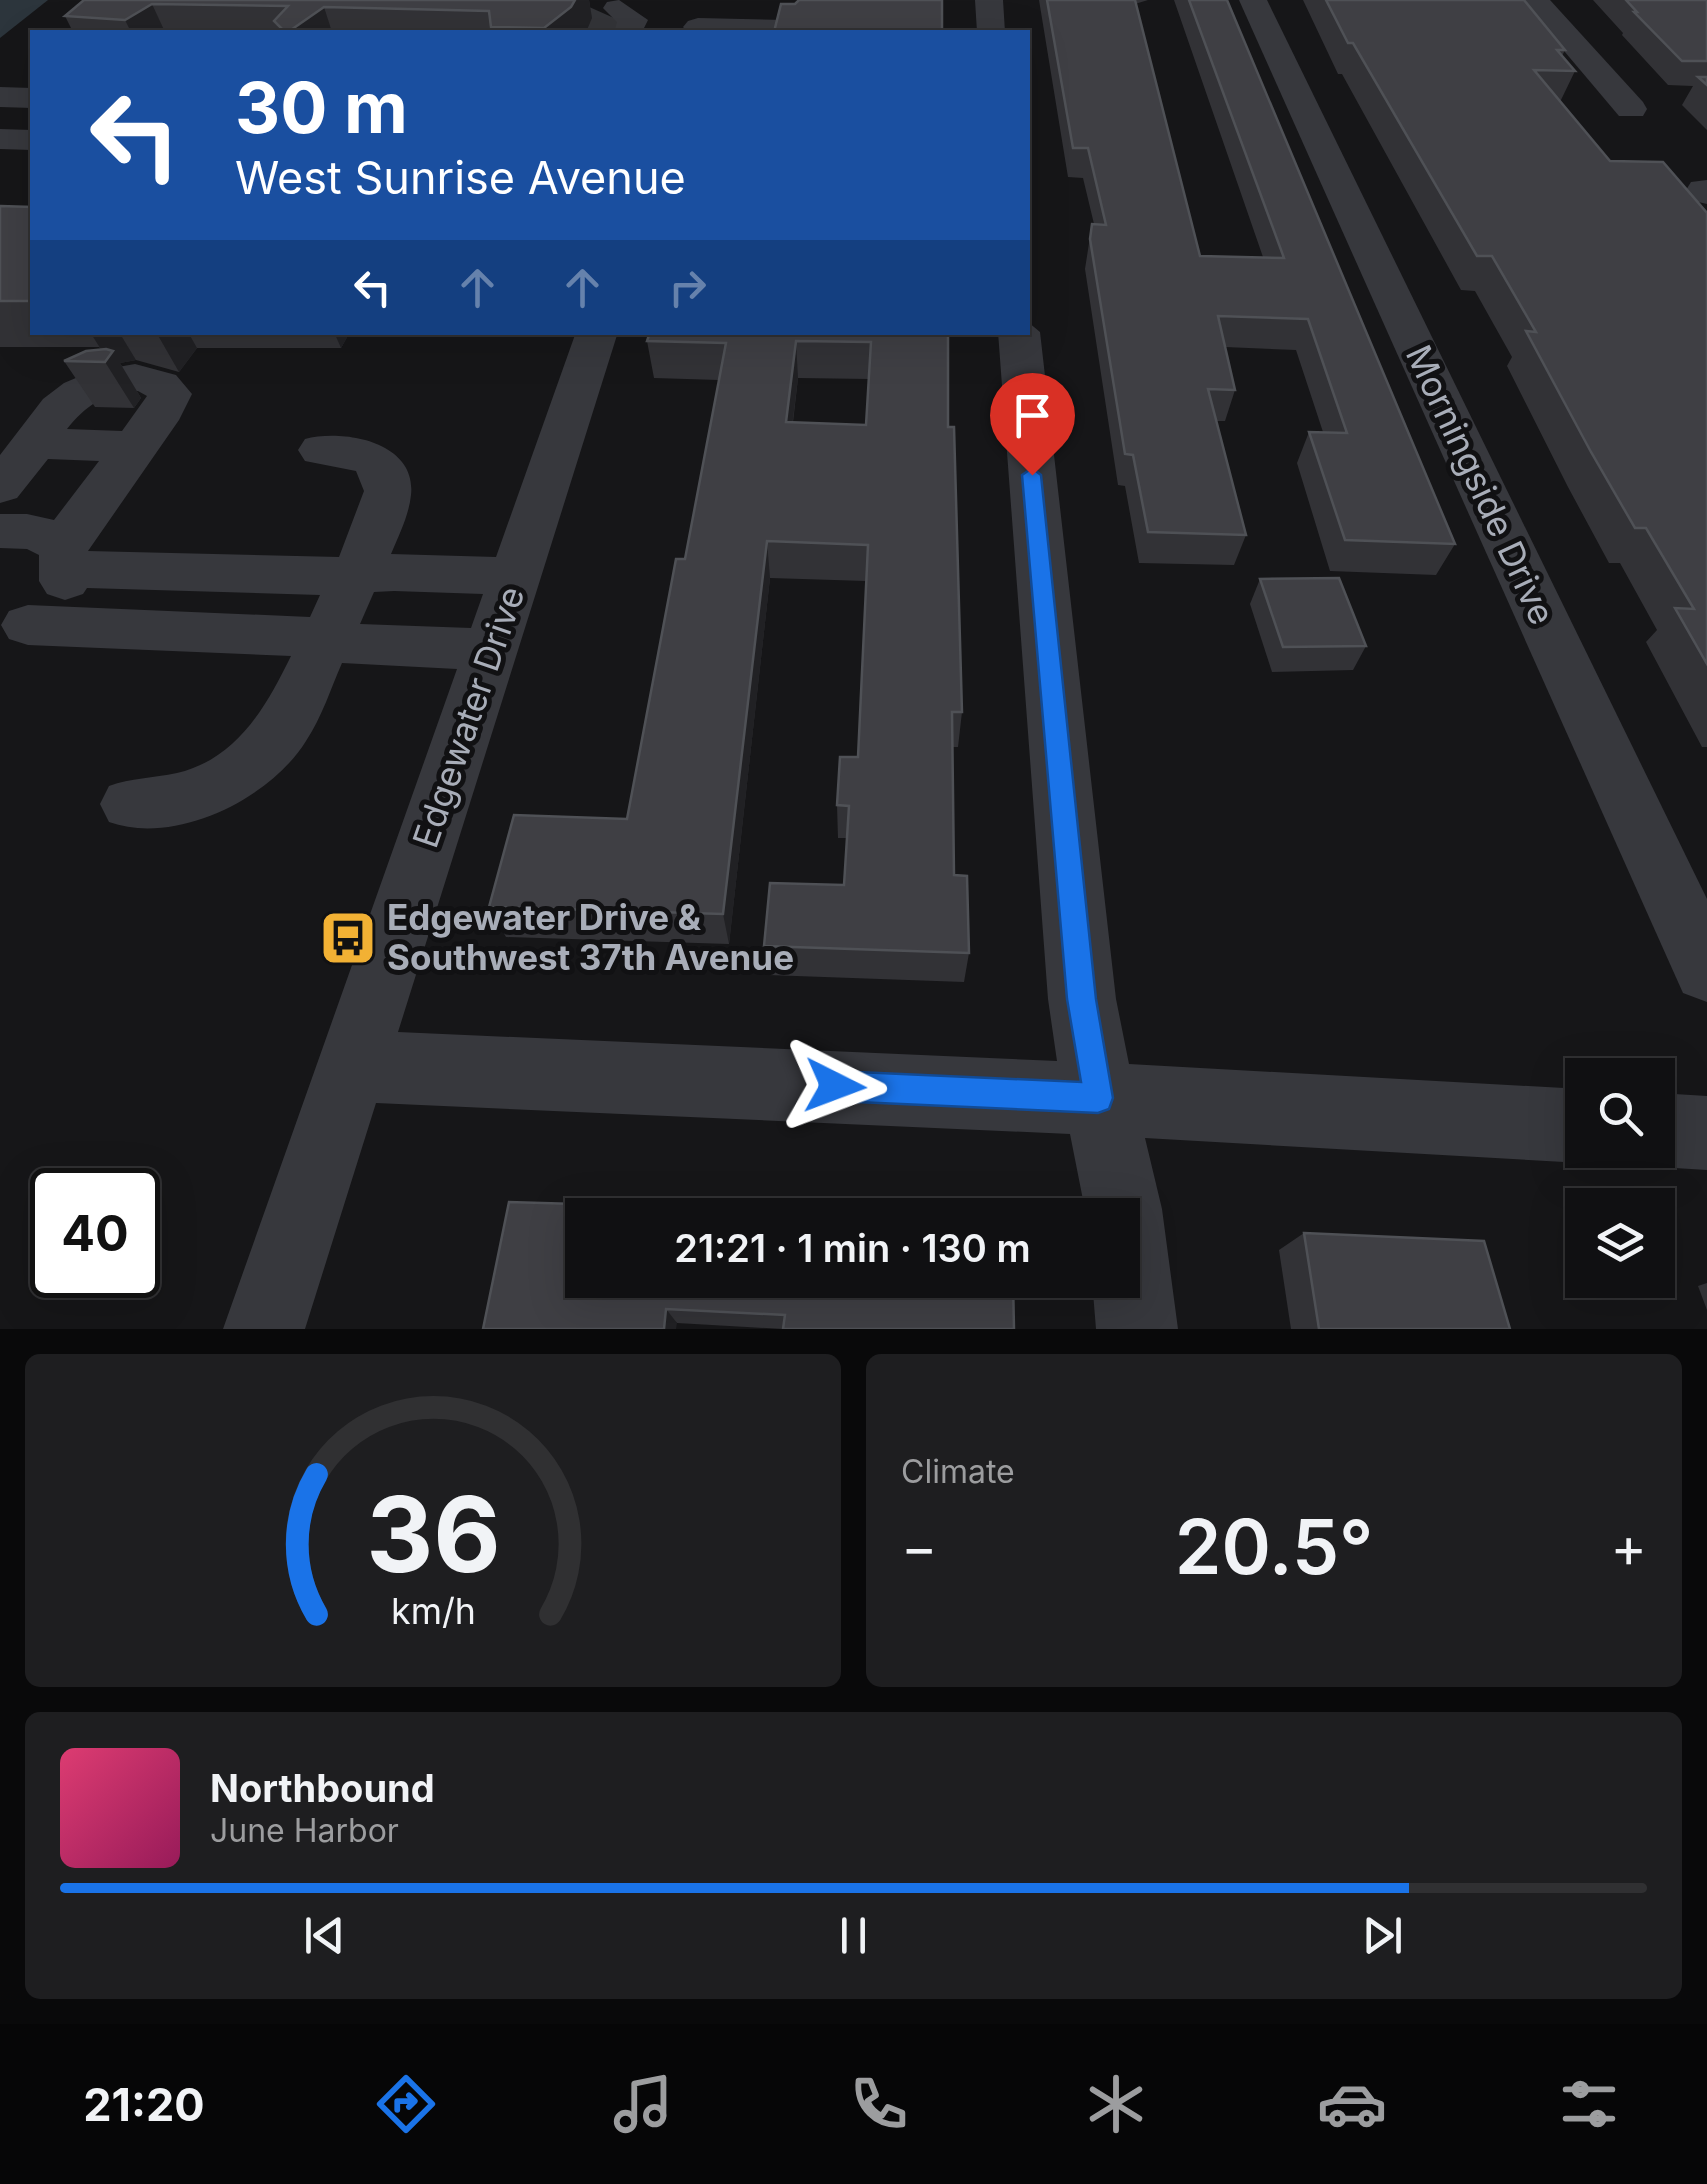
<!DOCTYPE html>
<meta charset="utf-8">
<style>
:root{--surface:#101012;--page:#1e1e20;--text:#f1f3f6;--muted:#9c9d9f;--line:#303032;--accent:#1a73e8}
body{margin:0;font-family:Inter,sans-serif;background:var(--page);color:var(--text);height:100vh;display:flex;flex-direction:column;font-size:38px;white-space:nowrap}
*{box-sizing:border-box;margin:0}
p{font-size:32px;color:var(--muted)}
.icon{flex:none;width:55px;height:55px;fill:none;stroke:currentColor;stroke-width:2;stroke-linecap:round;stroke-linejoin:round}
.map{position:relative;height:1329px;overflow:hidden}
.details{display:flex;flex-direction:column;gap:25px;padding:25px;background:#09090a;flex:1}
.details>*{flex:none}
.banner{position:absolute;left:30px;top:30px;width:1000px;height:305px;border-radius:0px;box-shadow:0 10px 40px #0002,0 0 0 2px var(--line);background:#1a4fa0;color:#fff;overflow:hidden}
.fabs{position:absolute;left:1565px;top:1058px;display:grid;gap:20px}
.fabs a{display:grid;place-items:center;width:110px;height:110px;border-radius:0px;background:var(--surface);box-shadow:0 10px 40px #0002,0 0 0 2px var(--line);font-size:50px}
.speed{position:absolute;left:30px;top:1168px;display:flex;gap:20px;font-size:50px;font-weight:700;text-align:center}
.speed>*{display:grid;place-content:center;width:130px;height:130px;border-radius:50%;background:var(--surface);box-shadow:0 10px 40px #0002,0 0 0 2px var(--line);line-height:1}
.speed .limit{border:5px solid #111;border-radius:15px;background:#fff;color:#111}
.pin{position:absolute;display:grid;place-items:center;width:85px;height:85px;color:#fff;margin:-102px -42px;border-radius:50% 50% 50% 0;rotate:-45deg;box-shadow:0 0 10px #0007}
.pin .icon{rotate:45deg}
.me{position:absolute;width:110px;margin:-55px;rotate:93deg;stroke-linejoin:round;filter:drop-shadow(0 0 8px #0008)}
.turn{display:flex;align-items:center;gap:35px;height:210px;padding:0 40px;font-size:45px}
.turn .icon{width:130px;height:130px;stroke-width:2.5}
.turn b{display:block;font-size:70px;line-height:85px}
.lanes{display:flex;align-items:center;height:95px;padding:0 40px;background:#0003;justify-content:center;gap:50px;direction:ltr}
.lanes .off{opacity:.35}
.big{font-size:75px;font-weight:600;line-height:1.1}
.details .tile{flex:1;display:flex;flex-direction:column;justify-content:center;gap:15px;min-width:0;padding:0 35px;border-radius:15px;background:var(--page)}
.details .dial{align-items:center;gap:0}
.dial svg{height:260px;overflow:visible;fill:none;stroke:var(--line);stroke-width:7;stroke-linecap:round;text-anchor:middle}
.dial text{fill:var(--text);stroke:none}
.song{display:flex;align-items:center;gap:30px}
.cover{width:120px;height:120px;border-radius:15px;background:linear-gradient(135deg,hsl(340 70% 55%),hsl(330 70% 35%))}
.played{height:10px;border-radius:5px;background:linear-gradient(90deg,var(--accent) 85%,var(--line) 85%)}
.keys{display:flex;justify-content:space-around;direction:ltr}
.heat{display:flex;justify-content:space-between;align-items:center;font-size:55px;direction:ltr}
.details .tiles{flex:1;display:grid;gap:25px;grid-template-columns:1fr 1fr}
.tile:last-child{grid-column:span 2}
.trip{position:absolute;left:565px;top:1198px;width:575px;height:100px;border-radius:0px;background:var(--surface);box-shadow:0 10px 40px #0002,0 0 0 2px var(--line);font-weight:600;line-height:100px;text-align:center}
.menu{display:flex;height:160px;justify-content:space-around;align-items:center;background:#060607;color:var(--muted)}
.menu .icon{width:70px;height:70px}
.menu .active{color:var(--accent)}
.menu b{font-size:45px;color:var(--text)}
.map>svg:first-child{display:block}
.water{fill:#2c353c}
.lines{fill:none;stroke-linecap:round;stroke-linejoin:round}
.minor-tunnel{stroke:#333438;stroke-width:32;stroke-dasharray:32 16;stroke-linecap:butt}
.minor{fill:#37383d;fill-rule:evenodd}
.wall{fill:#323236;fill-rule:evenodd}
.shaded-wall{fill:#212124}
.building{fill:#3f3f44;stroke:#4f5156;stroke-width:2.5;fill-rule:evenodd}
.route{fill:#1a73e8;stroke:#114b97;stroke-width:2.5}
.labels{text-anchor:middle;stroke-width:10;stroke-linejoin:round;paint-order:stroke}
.street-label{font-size:35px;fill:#a8adb8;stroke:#111113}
.poi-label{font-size:35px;font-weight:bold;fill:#a8adb8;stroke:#111113;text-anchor:start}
</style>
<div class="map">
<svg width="1707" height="1329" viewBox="0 0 1707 1329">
<rect width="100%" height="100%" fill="#161618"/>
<!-- water -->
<path class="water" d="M0 0H48L0 38Z"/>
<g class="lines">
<!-- minor-tunnel -->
<path class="minor-tunnel" d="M597 32 605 14"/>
<!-- minor -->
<g class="minor">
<path d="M619 0 648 20 642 32H614L617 22 603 8 607 2Z"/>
<path d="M975 0H1003L1005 32H977Z"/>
<path d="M1239 0H1267L1707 899V1002L1683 993Z"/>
<path d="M1521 0H1550L1643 102 1647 109 1643 116H1619Z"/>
<path d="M698 18 784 20 794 23 799 29 796 32H687L683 27 688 21Z"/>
<path d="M0 87 32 88V108L0 107Z"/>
<path d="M0 129 32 130V150L0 149Z"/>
<path d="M1707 180V204L1694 201 1686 190 1691 182Z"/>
<path d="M1028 322 1040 332 1116 999 1129 1064 1582 1089V1150L1608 1152 1582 1163 1145 1138 1162 1209 1178 1329H1096L1092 1280H1122V1215H1086L1070 1134 376 1103 305 1329H223L457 669 342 663C331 688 322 717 306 741 270 799 175 846 109 822L100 804 109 786C131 778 153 778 177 773 237 759 266 707 291 656L28 645 9 639 1 625 9 611 28 605 310 617 320 595 87 588 83 594 65 600 47 594 39 581V555L27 549 0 548V514H27L54 520 99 461 48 459 17 498 0 503V455L43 399 64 383 90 372 135 364 176 375 192 394 179 420 88 551 339 557 364 491 356 471 305 461 298 450 305 439C342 429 417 441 411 495 409 515 399 535 391 554L496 557 576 332H618L398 1032 1057 1061 1048 999 998 332H1028ZM138 391 147 396 122 431 67 429C85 406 108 390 138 391ZM394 591 483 594 471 628 360 624 374 592Z"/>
<path d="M1658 1093 1707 1096V1170L1658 1167 1632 1156 1629 1150H1658Z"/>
</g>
</g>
<!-- wall -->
<g class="wall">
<path d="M84 0H589L592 18 586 32H73L65 16Z"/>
<path d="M1039 0H1148L1135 4 1200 256 1263 257 1174 0H1227L1455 544 1436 575 1330 571 1297 463 1309 432H1323L1296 350 1225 347 1235 390 1225 421H1216L1246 535 1234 565 1139 563 1125 486 1118 485 1085 269 1092 224H1094L1083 178 1068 177Z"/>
<path d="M1303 0H1524L1565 50 1562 56 1575 71 1560 102 1610 161 1707 213V747H1702L1646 642 1657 630 1620 563H1609L1568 487 1507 366 1512 357 1475 291 1461 290 1342 74H1338Z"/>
<path d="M1593 0H1707V130L1682 105 1693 86 1668 85 1622 35 1623 33Z"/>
<path d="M0 206 32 207V332H350L341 348H197L179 372 136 360 120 363 141 398 134 408 95 407 64 361 101 349 99 347H0Z"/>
<path d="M948 332V427L962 712 958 747H952L954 875 969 953 964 982 768 975 764 946 844 885 847 838H838L837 805 858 757 866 581 770 578 729 944 506 937 489 907 627 819 685 559 719 380 654 378 647 341ZM798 378 869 379 866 425 793 422Z"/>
<path d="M1260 579 1366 646 1353 670 1272 672 1250 604Z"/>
<path d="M509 1202 1014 1329H783L677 1323Z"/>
<path d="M1304 1233 1510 1329H1291L1279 1250Z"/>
<path d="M1707 1283V1310L1698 1286Z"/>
</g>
<!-- shaded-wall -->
<g class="shaded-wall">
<path d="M575 0H589L592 18 586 32H545L544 28Z"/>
<path d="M152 4 165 32H131L125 20Z"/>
<path d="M324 7 332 32H288Z"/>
<path d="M90 332H119L136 360 120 363 141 398 134 408 105 362 107 359Z"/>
<path d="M156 332H188L197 348 179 372Z"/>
<path d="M334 332H350L341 348Z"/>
<path d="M796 341 798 378 788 459 786 422Z"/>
<path d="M767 541 770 578 729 944 723 914Z"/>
<path d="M666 1309 677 1323 676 1329H664Z"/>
</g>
<!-- building -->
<g class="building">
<path d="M84 0H575L571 7 544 28 491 27 489 11 324 7 288 32H285L274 21 288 6 152 4 125 20 65 16Z"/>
<path d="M799 0H942V32H774L781 4H795Z"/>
<path d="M1047 0H1135L1200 256 1284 258 1189 0H1227L1455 544 1345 540 1309 432 1347 433 1308 319 1218 316 1235 390 1208 389 1246 535 1148 532 1133 455 1125 454 1090 239 1092 224 1106 225 1088 148H1073Z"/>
<path d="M1326 0H1524L1565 50H1557L1575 71 1534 70 1610 161 1663 162 1707 213V664L1675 608 1694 609 1646 528H1635L1591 452 1526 331 1536 332 1492 256H1477L1353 43H1348Z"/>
<path d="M1626 0H1707V61H1682L1634 12H1637Z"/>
<path d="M1698 77H1707V85Z"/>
<path d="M0 206 32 207V301H0Z"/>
<path d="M650 332H948V427H954L962 712H952L954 875 967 876 969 953 764 946 770 883 844 885 849 806 837 805 840 757H858L868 545 767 541 723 914 489 907 514 815 627 819 676 559H685L726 343 647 341ZM796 341 871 342 866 425 786 422Z"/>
<path d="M106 349 113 351 105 362 64 361 86 351Z"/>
<path d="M1339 578 1366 646 1283 647 1260 579Z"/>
<path d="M749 1201 952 1215H582V1280H1013L1014 1329H783L785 1315 666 1309 664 1329H483L509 1202 748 1209Z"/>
<path d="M1304 1233 1484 1241 1510 1329H1319Z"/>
</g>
<!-- route -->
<path class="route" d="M1032 468 1041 475 1096 999 1113 1098 1109 1109 1098 1113 835 1101 824 1096 820 1086 824 1075 835 1071 1081 1082 1067 999 1022 475Z"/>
<!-- icons -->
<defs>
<g id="bus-square" transform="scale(2.875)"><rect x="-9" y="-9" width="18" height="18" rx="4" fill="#f2b134" stroke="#111113"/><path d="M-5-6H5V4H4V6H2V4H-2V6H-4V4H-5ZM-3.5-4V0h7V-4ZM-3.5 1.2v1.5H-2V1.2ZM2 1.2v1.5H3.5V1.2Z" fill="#111"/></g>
</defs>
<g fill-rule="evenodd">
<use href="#bus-square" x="348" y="938"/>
</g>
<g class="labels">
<!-- street labels -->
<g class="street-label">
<text transform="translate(1480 485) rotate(65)" y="12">Morningside Drive</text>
<text transform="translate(469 717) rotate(-71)" y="12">Edgewater Drive</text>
</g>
<!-- poi labels -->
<g class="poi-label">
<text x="387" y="930">Edgewater Drive &amp;<tspan x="387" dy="40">Southwest 37th Avenue</tspan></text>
</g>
</g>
</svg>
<div class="fabs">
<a><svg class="icon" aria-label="search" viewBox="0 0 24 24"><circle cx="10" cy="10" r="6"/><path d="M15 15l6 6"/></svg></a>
<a><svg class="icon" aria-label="layers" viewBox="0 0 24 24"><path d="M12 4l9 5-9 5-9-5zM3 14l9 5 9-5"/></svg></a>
</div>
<div class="speed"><div class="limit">40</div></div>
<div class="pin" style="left:1032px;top:475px;background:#d93025"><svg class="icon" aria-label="arrive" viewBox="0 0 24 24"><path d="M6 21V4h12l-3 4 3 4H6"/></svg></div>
<svg class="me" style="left:835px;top:1086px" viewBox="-20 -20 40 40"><path d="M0-17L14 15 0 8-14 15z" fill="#1a73e8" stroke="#fff" stroke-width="4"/></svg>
<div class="trip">21:21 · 1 min · 130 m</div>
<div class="banner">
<div class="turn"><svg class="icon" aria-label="left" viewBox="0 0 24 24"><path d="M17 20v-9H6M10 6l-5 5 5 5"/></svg><div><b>30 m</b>West Sunrise Avenue</div></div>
<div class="lanes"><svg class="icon" aria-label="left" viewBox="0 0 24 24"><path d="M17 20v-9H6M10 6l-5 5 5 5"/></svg><svg class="icon off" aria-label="ahead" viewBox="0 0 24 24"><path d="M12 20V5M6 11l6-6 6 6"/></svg><svg class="icon off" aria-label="ahead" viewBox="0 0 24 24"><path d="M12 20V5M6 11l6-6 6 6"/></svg><svg class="icon off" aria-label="right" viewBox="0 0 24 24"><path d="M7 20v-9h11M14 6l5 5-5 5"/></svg></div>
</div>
</div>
<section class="details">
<div class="tiles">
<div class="tile dial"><svg viewBox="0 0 100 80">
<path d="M14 69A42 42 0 1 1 86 69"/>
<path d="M14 69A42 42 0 0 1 14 26" stroke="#1a73e8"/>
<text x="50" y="56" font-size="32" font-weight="700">36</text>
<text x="50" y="72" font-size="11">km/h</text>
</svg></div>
<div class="tile"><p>Climate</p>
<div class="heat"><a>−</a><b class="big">20.5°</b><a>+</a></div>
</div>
<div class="tile">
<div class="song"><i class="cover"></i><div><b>Northbound</b><p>June Harbor</p></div></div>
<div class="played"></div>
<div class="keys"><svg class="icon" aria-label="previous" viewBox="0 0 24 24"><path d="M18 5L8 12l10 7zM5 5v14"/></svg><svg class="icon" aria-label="pause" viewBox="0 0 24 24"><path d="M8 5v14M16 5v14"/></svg><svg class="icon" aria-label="next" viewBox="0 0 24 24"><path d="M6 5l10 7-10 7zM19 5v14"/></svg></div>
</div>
</div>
</section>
<nav class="menu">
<b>21:20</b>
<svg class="icon active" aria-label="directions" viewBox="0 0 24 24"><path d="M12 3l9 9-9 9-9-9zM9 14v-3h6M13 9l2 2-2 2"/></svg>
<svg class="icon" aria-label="music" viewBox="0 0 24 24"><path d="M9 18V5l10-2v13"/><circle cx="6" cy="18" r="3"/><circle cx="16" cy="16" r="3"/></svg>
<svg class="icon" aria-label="phone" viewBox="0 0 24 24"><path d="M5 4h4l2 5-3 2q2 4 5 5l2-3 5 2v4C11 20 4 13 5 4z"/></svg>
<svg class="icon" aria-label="climate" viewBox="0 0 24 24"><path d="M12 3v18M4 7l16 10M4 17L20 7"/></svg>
<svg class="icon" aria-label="car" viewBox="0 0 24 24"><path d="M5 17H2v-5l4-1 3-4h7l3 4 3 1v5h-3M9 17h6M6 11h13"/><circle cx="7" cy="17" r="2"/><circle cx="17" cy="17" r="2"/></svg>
<svg class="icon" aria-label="filters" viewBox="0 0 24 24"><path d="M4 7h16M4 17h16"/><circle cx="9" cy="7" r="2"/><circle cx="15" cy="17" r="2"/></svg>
</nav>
